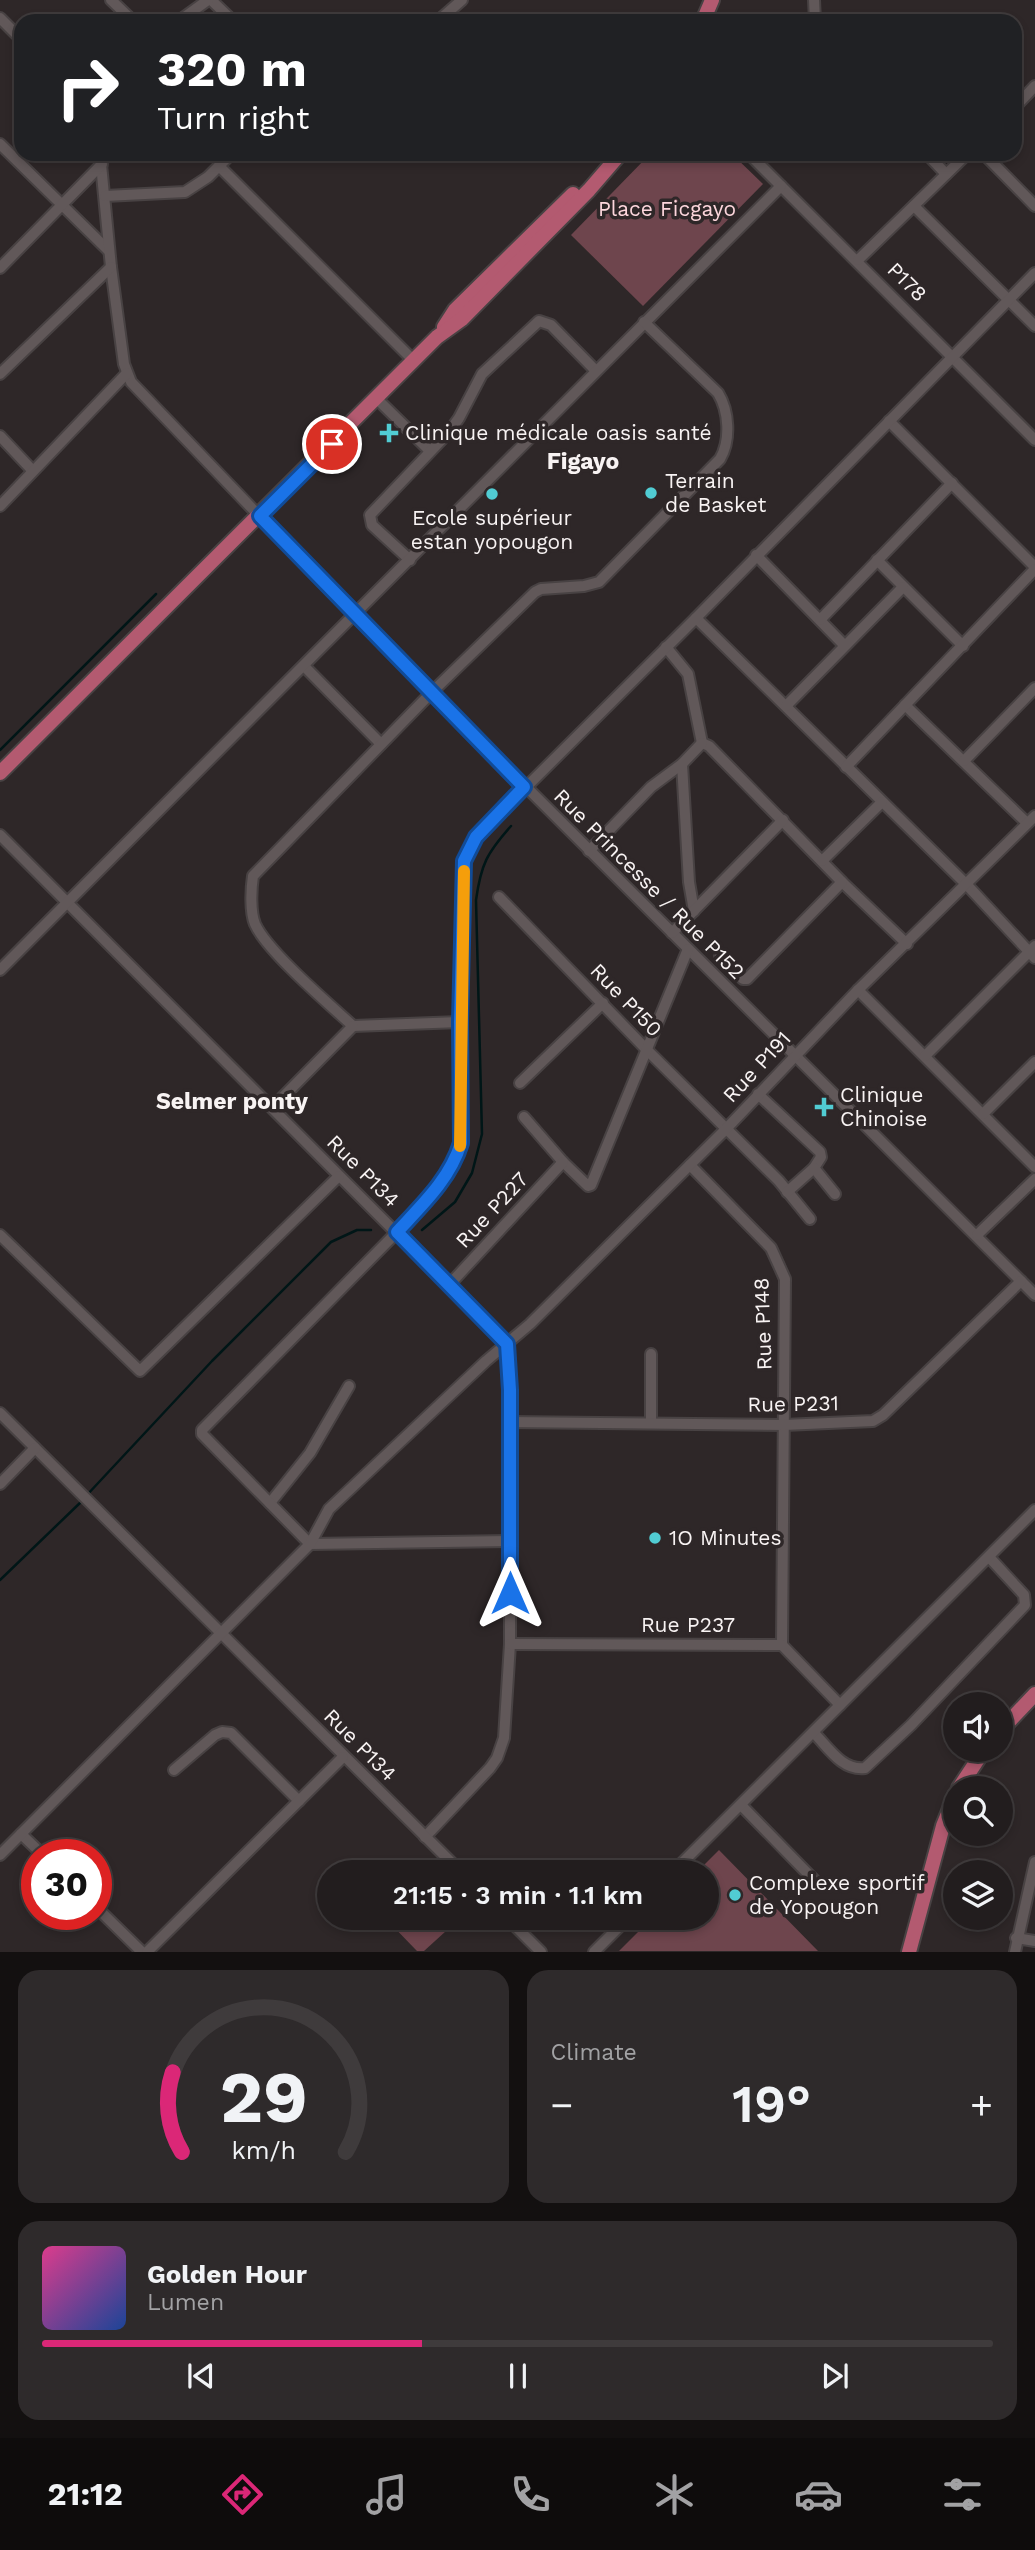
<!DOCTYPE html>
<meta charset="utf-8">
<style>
:root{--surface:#221d1e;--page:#2e2a2b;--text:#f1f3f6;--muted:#a2a2a4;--line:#3f3b3c;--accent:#db2777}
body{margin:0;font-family:"Work Sans",sans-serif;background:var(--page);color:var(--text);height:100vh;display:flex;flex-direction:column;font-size:26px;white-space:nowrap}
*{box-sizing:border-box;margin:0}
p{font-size:23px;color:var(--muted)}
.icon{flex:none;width:38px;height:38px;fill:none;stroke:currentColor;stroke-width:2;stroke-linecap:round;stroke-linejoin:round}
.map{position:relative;height:1952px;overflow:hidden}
.sheet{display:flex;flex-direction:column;gap:18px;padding:18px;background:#131010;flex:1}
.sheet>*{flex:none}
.guide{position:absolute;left:14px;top:14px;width:1008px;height:147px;border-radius:21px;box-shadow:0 4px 10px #0003,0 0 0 2px var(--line);background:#202124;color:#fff;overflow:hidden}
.buttons{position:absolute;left:943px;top:1692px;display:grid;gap:14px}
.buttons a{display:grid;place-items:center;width:70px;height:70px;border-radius:50%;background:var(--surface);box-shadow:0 4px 10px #0003,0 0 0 2px var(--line);font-size:35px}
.speed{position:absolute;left:21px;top:1839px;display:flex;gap:14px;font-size:35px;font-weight:700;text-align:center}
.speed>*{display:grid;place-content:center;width:91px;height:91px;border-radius:50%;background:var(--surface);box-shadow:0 4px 10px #0003,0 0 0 2px var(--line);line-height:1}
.speed .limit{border:10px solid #d22;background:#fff;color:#111}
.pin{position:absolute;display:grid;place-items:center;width:60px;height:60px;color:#fff;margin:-30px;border:4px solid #fff;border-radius:50%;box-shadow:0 2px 7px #0007}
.me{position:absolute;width:77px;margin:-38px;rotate:0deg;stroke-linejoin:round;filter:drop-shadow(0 0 5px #0008)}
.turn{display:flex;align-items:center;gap:24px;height:147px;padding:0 28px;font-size:32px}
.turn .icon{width:91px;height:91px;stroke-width:2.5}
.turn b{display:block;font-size:49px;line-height:60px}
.big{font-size:52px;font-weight:600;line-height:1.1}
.sheet .card{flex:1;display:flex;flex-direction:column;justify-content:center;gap:10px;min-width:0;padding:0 24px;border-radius:21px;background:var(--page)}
.sheet .dial{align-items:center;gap:0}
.dial svg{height:182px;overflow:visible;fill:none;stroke:var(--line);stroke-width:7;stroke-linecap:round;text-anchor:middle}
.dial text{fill:var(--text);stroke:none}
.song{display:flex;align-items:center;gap:21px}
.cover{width:84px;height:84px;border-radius:10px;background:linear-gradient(135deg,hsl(330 70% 55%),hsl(220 70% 35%))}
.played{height:7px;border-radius:4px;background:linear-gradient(90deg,var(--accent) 40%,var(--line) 40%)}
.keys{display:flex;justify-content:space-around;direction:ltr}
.heat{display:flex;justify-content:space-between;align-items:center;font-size:38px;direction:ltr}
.sheet .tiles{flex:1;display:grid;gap:18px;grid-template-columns:1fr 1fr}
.card:last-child{grid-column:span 2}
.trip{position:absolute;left:317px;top:1860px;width:402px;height:70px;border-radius:35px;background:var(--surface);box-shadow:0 4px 10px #0003,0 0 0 2px var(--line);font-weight:600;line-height:70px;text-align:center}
.tabs{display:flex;height:112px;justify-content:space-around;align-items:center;background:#0e0c0c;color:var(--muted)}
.tabs .icon{width:49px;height:49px}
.tabs .active{color:var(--accent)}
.tabs b{font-size:32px;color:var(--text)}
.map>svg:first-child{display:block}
.green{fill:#6e454d}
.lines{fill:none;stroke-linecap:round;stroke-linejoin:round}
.stream{stroke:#001617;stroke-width:2.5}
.minor-casing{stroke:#484243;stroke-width:14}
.major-casing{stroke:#484243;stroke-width:18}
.minor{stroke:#615859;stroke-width:10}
.major{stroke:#b35a70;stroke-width:14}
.route-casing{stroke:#114b97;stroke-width:18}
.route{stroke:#1a73e8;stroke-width:12}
.slow{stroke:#f59e0b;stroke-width:12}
.poi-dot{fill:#51ccd3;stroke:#2e2728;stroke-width:2.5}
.labels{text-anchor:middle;stroke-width:7;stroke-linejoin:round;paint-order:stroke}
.park-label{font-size:21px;fill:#fdd6dc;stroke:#2e2728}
.street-label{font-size:21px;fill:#f8f3f3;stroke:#2e2728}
.poi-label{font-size:21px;fill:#f8f3f3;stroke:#2e2728;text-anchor:start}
.neighbourhood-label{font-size:23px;font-weight:bold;fill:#f8f3f3;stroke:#2e2728}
</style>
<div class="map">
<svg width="1035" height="1952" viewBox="0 0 1035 1952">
<rect width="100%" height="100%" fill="#2e2728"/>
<!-- green -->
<g class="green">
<path d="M650 154H732L763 184 643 306 571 235Z"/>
<path d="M719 1850 818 1951H619L652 1918H707V1872H697Z"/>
<path d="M385 1918H434L446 1931 424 1951H417Z"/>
</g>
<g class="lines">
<!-- stream -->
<g class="stream">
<path d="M0 750 156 594"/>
<path d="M422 1230 455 1202 472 1173 482 1134 476 900C481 864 487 853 511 826"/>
<path d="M86 1496 212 1361 331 1242 357 1230H371"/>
<path d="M0 1580 82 1501"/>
</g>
<!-- minor casing -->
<g class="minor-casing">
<g id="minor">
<path d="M111 0 133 21"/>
<path d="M211 0 233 21"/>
<path d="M814 0 815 21"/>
<path d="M0 18 21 39"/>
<path d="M179 21 208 0"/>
<path d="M438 21 462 0"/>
<path d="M1015 107 1035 86"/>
<path d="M0 144 109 251"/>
<path d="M100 154 111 267 124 364 131 382 354 615 1035 1295"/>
<path d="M749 154 1035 440"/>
<path d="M927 154 946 174"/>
<path d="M984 154 1035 206"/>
<path d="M219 166 414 361"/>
<path d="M105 196 185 192 208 177 231 154"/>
<path d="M914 206 1035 326"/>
<path d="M858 260 967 154"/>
<path d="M0 268 102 164"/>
<path d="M0 374 111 267"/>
<path d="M377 399 430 451"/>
<path d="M889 421 1035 567"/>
<path d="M0 436 32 470"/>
<path d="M0 506 127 373"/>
<path d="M756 555 844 645"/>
<path d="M410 560 372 525 370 515 449 432 459 418 482 374 539 321 551 325 596 371"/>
<path d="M877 560 963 646"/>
<path d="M696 618 967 885 1035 958"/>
<path d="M820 620 952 483"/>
<path d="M666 647 688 674 702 743"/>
<path d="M304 666 381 744"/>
<path d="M905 705 1027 823"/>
<path d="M786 706 903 587"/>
<path d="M702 743 709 746 842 882 907 944"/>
<path d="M964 761 1035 688"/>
<path d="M682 764 689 882 694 911"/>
<path d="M846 767 1035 569"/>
<path d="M0 835 507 1344 510 1390V1644L504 1738 497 1758 490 1768 425 1837"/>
<path d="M589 851 651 787 682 764 702 743"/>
<path d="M822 861 882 802"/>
<path d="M499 897 646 1049 779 1181 810 1219"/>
<path d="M672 933 783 820"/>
<path d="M720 956 743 979H747L842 882"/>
<path d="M0 970 781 186"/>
<path d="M858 990 1035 1167"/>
<path d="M460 1022 353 1026C329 1004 267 951 255 924 250 912 251 889 253 876L431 693 535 592 541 589 584 586 599 582 720 459C731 440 729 411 718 393L644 322"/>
<path d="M925 1056 1035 946"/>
<path d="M520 1083 603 1003"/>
<path d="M758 1094 820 1152 821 1157 814 1168 787 1192"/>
<path d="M273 1107 353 1026"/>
<path d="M983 1114 1035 1062"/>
<path d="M524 1117 563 1162 588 1186 591 1185 688 949"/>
<path d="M690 1165 771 1248 785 1279 782 1645"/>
<path d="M814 1168 835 1194"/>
<path d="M0 1235 140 1371 339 1176"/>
<path d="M977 1235 1035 1179"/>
<path d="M450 1284 563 1162"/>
<path d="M651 1354V1423"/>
<path d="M0 1413 461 1872"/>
<path d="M508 1422 784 1425 873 1421 883 1415 1021 1281"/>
<path d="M0 1484 35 1448"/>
<path d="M270 1503 310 1453 349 1386"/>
<path d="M509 1541 310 1544 202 1434V1430L397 1232 438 1186 455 1162 461 1143 462 1121 460 1022 463 872 469 849 476 837 696 618 1035 273"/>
<path d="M510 1644 782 1645 840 1705"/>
<path d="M814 1733C828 1747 842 1771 865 1768L911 1725 1025 1605 1024 1595 989 1557"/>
<path d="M174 1770 215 1735 222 1732 231 1733 299 1801"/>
<path d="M741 1805 818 1884"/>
<path d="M21 1834 43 1855"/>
<path d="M0 1855 310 1544 329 1509 486 1361 530 1324 726 1129 858 990 1035 816"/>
<path d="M673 1872 1035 1510"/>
<path d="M96 1907 142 1952"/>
<path d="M507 1918 541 1952"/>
<path d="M1016 1938 1035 1941"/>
<path d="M147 1952 343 1757"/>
<path d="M594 1952 628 1918"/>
<path d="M1015 1952 1035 1862"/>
</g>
</g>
<!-- major casing -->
<g class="major-casing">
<g id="major">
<path d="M703 21 712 0"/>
<path d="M444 327 455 310 573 194"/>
<path d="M0 773 437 337 462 319 589 190 620 154"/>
<path d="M1001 1730 1035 1694"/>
<path d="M959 1788 984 1750"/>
<path d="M909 1952 943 1826 956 1794"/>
</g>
</g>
<!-- minor -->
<use href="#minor" class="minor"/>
<!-- major -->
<use href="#major" class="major"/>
</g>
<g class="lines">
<!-- route casing -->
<g class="route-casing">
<path id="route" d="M332 444 260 516 524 787 476 837 464 861 460 1022 461 1143C450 1179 422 1205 397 1232L507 1344 510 1390V1593"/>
</g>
<!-- route -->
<use href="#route" class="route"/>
<!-- slow -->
<path class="slow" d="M460 1146 464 871"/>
</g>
<!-- markers -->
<g class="poi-dot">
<path d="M385.5 422.5h7v7h7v7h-7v7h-7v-7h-7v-7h7z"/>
<circle cx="651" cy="493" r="7"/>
<circle cx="492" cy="494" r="7"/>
<path d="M820.5 1096.5h7v7h7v7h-7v7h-7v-7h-7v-7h7z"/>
<circle cx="655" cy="1538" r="7"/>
<circle cx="735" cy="1895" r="7"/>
</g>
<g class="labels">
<!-- park labels -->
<g class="park-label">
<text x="667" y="216">Place Ficgayo</text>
</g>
<!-- street labels -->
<g class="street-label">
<text transform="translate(907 282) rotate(45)" y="7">P178</text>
<text transform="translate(649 884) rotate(45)" y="7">Rue Princesse / Rue P152</text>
<text transform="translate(626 1000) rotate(46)" y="7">Rue P150</text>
<text transform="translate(757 1067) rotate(-47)" y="7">Rue P191</text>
<text transform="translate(363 1171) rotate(45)" y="7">Rue P134</text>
<text transform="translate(492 1210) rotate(-47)" y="7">Rue P227</text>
<text transform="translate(763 1324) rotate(-92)" y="7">Rue P148</text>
<text transform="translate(793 1404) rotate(-1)" y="7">Rue P231</text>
<text x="688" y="1632">Rue P237</text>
<text transform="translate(360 1745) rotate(45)" y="7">Rue P134</text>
</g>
<!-- poi labels -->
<g class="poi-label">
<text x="405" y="440">Clinique médicale oasis santé</text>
<text x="665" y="488">Terrain<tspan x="665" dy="24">de Basket</tspan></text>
<text x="492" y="525" text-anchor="middle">Ecole supérieur<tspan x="492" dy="24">estan yopougon</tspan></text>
<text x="840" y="1102">Clinique<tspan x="840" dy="24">Chinoise</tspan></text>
<text x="669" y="1545">1O Minutes</text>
<text x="749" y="1890">Complexe sportif<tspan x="749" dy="24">de Yopougon</tspan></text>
</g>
<!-- neighbourhood labels -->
<g class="neighbourhood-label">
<text x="583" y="469">Figayo</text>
<text x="232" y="1109">Selmer ponty</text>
</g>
</g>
</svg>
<div class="buttons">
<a><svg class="icon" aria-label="sound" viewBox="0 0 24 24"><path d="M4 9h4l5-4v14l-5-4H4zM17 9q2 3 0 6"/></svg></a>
<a><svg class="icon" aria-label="search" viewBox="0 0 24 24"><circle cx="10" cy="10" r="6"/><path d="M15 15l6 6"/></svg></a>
<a><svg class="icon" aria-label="layers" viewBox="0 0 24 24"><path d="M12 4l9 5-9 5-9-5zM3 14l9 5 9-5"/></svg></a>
</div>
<div class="speed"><div class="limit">30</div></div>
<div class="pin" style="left:332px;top:444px;background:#d93025"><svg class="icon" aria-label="arrive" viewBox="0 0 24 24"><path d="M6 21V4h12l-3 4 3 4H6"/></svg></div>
<svg class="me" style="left:510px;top:1593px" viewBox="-20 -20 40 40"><path d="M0-17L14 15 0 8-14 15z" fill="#1a73e8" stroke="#fff" stroke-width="4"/></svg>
<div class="trip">21:15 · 3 min · 1.1 km</div>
<div class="guide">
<div class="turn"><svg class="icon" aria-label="right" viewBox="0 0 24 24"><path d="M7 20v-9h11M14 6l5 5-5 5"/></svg><div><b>320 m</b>Turn right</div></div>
</div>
</div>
<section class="sheet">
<div class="tiles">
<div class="card dial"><svg viewBox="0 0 100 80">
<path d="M14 69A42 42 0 1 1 86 69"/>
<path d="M14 69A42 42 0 0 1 10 34" stroke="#db2777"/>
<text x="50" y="56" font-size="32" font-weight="700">29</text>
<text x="50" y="72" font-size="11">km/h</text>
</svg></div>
<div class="card"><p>Climate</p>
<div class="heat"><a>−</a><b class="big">19°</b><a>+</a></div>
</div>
<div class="card">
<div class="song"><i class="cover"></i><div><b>Golden Hour</b><p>Lumen</p></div></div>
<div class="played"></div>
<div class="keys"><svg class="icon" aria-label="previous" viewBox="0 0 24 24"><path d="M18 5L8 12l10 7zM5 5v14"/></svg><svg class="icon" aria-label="pause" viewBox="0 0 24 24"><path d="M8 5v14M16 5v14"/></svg><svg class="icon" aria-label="next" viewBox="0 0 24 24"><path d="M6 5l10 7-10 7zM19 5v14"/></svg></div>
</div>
</div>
</section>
<nav class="tabs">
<b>21:12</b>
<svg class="icon active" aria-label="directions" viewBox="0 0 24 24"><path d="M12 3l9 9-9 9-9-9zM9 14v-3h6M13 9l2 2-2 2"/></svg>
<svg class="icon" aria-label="music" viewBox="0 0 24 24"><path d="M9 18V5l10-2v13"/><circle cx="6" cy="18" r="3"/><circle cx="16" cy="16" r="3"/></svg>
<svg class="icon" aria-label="phone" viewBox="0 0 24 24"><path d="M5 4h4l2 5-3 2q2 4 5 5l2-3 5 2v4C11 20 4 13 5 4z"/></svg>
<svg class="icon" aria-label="climate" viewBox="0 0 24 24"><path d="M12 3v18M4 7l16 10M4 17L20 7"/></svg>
<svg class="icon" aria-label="car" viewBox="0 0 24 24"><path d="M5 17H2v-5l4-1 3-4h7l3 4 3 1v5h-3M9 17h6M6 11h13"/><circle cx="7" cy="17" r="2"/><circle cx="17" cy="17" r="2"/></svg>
<svg class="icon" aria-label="filters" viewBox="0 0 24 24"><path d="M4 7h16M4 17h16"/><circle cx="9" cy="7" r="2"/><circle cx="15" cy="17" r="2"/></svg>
</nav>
